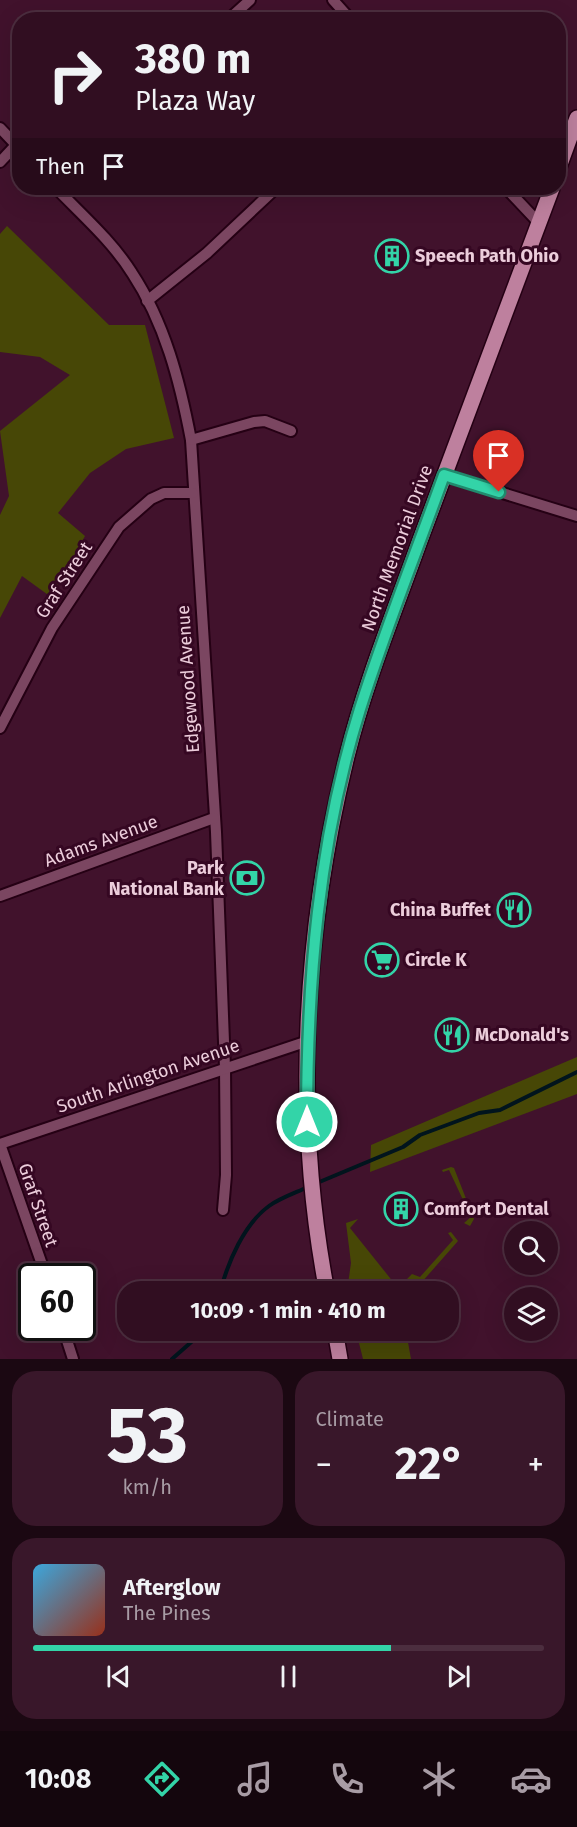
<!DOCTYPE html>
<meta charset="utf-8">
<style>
:root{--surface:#310e21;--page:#39172a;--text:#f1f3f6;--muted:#a89ca5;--line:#4c2e3f;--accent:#33d4a8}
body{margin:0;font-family:"Fira Sans",sans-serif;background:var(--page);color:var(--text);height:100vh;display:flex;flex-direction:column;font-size:22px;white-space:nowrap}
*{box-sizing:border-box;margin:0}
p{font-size:20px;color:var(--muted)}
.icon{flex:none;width:33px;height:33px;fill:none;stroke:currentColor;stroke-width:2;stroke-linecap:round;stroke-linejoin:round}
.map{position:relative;height:1359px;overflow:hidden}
.side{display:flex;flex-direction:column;gap:12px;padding:12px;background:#1b0812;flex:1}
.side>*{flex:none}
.hud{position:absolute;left:12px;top:12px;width:554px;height:183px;border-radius:24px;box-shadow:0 6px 24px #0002,0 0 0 2px var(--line);background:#310e21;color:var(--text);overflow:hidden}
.fabs{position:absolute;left:504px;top:1221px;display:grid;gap:12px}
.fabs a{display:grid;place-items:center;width:54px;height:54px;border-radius:50%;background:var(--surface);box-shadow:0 6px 24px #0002,0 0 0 2px var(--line);font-size:30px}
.speed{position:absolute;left:18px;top:1263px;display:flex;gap:12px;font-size:30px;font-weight:700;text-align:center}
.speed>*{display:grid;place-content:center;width:78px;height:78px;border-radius:50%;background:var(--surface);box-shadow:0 6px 24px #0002,0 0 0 2px var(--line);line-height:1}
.speed .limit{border:3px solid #111;border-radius:9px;background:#fff;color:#111}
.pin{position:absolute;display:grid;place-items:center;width:51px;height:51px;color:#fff;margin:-62px -26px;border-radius:50% 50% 50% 0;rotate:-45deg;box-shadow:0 0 6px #0007}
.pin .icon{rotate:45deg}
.me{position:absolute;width:66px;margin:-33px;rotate:0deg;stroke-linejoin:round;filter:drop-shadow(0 0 4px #0008)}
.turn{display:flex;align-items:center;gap:21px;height:126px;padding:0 24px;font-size:27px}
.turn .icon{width:78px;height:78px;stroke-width:2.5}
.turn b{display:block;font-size:42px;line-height:51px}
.then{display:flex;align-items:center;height:57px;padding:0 24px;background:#0003;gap:12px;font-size:22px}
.big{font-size:45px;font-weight:700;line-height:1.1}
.side .tile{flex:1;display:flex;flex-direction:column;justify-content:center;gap:9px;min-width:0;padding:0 21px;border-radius:24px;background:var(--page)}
.side .dial{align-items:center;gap:0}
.dial b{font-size:78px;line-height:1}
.song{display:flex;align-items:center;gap:18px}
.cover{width:72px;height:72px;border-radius:9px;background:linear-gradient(135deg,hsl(200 70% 55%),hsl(10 70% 35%))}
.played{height:6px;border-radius:3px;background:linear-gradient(90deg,var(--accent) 70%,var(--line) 70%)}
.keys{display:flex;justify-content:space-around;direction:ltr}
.heat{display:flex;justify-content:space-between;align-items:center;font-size:33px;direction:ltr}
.side .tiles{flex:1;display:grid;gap:12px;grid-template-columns:1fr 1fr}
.tile:last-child{grid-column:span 2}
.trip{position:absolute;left:117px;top:1281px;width:342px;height:60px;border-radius:24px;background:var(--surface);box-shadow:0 6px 24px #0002,0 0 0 2px var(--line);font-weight:700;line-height:60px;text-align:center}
.tabs{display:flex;height:96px;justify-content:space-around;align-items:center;background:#14060d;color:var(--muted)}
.tabs .icon{width:42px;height:42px}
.tabs .on{color:var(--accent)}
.tabs b{font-size:27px;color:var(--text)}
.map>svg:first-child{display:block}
.green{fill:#474706}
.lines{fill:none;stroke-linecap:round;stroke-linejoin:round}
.stream{stroke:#01141d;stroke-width:4}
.street-casing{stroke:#250014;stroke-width:14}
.primary-casing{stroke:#250014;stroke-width:18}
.street{stroke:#7b4661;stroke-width:10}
.primary{stroke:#be809e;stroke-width:15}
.route-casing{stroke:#218a6d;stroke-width:15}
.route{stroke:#33d4a8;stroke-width:10}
.labels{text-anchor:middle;stroke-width:6;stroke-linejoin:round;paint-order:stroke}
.poi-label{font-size:18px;font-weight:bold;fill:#eccddb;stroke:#350722;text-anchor:start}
.street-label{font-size:18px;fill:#eccddb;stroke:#350722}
</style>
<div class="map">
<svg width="577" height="1359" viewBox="0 0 577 1359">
<rect width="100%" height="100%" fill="#41122c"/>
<!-- green -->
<g class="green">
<path d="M7 226 109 325H145L174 438 126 449 90 473 58 513 85 536 51 597 22 576 0 618V515L9 496 0 431 70 375 40 357 0 352V234Z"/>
<path d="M577 1057V1094L370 1172 371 1145Z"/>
<path d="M451 1167 454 1168 474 1219 470 1226 464 1223 471 1217 449 1170 443 1172 442 1170Z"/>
<path d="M358 1219 350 1228 398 1288 412 1274 420 1277 453 1240 448 1233 451 1232 458 1241 414 1291H347L351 1263 346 1223Z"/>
<path d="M356 1331H406L411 1359H363Z"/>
</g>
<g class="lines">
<!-- stream -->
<g class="stream">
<path d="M317 1183 403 1147 420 1135 479 1113 500 1110 577 1072"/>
<path d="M220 1292C228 1262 244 1224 269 1206 280 1198 295 1193 308 1187"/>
<path d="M172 1359 205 1330"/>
</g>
<!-- street casing -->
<g class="street-casing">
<g id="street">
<path d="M333 0 351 20"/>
<path d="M228 20 250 0"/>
<path d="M0 128 20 149"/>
<path d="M0 162 16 145"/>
<path d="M56 188C82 215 112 241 132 273 165 323 180 382 191 440L216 832 225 1068 226 1175 223 1210"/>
<path d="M506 188 539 223"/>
<path d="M147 301 207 253 276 188"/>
<path d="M191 440 254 422 265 421 291 431"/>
<path d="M444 475 577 516"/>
<path d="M0 728 52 628 119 527 151 499 164 493H193"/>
<path d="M0 896 214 818"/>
<path d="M0 1144 308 1041"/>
<path d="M0 1144 46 1276"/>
<path d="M63 1328 73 1359"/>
</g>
</g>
<!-- primary casing -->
<g class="primary-casing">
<g id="primary">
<path d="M558 170 577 118"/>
<path d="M327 1292C293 1115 304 930 347 756 365 683 394 613 419 543 463 425 508 306 552 188"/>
<path d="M335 1330 340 1359"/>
</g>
</g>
<!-- street -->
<use href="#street" class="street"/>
<!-- primary -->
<use href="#primary" class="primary"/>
</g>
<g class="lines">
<!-- route casing -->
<g class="route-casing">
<path id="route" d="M307 1122C307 983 318 843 360 709 385 630 416 553 444 475L499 492"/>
</g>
<!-- route -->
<use href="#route" class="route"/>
</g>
<!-- icons -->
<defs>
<g id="building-ring" transform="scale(1.725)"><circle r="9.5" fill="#350722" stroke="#33d4a8" stroke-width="1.5"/><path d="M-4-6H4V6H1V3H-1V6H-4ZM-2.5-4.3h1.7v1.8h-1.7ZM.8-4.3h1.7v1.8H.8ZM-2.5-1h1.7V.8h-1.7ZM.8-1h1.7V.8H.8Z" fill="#33d4a8"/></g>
<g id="bank-ring" transform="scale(1.725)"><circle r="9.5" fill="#350722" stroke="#33d4a8" stroke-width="1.5"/><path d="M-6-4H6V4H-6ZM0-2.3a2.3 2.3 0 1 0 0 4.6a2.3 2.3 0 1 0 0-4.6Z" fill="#33d4a8"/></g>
<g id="restaurant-ring" transform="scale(1.725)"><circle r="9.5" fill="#350722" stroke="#33d4a8" stroke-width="1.5"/><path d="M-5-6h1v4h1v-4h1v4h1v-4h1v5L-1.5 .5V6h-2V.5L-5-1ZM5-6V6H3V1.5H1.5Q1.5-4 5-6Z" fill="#33d4a8"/></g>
<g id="supermarket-ring" transform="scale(1.725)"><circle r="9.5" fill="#350722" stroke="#33d4a8" stroke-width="1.5"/><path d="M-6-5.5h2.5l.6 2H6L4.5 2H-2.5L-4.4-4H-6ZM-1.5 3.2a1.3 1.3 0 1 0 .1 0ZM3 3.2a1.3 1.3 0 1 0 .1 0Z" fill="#33d4a8"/></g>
</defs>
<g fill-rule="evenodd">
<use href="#building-ring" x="392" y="256"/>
<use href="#bank-ring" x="247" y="878"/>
<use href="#restaurant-ring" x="514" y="910"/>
<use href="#supermarket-ring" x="382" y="960"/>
<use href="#restaurant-ring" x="452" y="1035"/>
<use href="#building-ring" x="401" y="1209"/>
</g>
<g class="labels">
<!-- poi labels -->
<g class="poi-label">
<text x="415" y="262">Speech Path Ohio</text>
<text x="224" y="874" text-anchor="end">Park<tspan x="224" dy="21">National Bank</tspan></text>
<text x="491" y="916" text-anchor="end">China Buffet</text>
<text x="405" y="966">Circle K</text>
<text x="475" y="1041">McDonald's</text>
<text x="424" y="1215">Comfort Dental</text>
</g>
<!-- street labels -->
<g class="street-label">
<text transform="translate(397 548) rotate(-70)" y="6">North Memorial Drive</text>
<text transform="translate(64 580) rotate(-57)" y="6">Graf Street</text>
<text transform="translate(188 679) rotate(-94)" y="6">Edgewood Avenue</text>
<text transform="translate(101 841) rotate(-20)" y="6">Adams Avenue</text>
<text transform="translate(148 1076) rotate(-19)" y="6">South Arlington Avenue</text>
<text transform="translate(38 1205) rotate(71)" y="6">Graf Street</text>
</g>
</g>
</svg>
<div class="fabs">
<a><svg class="icon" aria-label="search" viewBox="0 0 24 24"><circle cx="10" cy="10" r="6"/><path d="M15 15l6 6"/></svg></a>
<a><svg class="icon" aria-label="layers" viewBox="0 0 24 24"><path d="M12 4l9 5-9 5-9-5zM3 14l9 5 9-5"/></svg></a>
</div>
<div class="speed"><div class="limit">60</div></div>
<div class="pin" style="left:499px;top:492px;background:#d93025"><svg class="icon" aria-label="arrive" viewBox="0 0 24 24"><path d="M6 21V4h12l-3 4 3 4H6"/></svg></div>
<svg class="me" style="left:307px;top:1122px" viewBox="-20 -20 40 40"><circle r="17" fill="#33d4a8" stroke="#fff" stroke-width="3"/><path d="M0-11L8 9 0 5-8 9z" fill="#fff"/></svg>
<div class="trip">10:09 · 1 min · 410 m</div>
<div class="hud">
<div class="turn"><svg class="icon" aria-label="right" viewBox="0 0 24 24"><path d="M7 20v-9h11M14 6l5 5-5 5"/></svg><div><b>380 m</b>Plaza Way</div></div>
<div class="then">Then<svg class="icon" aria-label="arrive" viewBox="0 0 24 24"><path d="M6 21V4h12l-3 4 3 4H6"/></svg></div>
</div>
</div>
<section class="side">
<div class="tiles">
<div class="tile dial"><b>53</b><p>km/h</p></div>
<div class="tile"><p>Climate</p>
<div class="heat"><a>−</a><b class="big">22°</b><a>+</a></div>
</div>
<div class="tile">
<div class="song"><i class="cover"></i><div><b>Afterglow</b><p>The Pines</p></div></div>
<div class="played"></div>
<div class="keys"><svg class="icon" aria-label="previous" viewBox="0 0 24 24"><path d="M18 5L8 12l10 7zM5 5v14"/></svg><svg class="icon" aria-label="pause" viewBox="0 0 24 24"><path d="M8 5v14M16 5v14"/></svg><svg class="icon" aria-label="next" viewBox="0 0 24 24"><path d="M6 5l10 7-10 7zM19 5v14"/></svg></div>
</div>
</div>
</section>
<nav class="tabs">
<b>10:08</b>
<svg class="icon on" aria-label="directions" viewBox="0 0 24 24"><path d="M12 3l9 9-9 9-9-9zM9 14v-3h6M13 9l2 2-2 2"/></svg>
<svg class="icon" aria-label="music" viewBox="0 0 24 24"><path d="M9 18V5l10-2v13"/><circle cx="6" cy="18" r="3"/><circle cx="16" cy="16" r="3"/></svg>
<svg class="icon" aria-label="phone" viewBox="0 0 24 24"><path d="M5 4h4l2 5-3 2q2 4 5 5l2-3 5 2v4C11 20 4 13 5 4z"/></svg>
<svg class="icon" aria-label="climate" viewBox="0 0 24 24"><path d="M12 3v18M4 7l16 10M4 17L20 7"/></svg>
<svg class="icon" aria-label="car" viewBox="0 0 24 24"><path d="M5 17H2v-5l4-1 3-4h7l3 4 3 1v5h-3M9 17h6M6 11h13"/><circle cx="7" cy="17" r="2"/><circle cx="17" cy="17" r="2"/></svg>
</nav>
